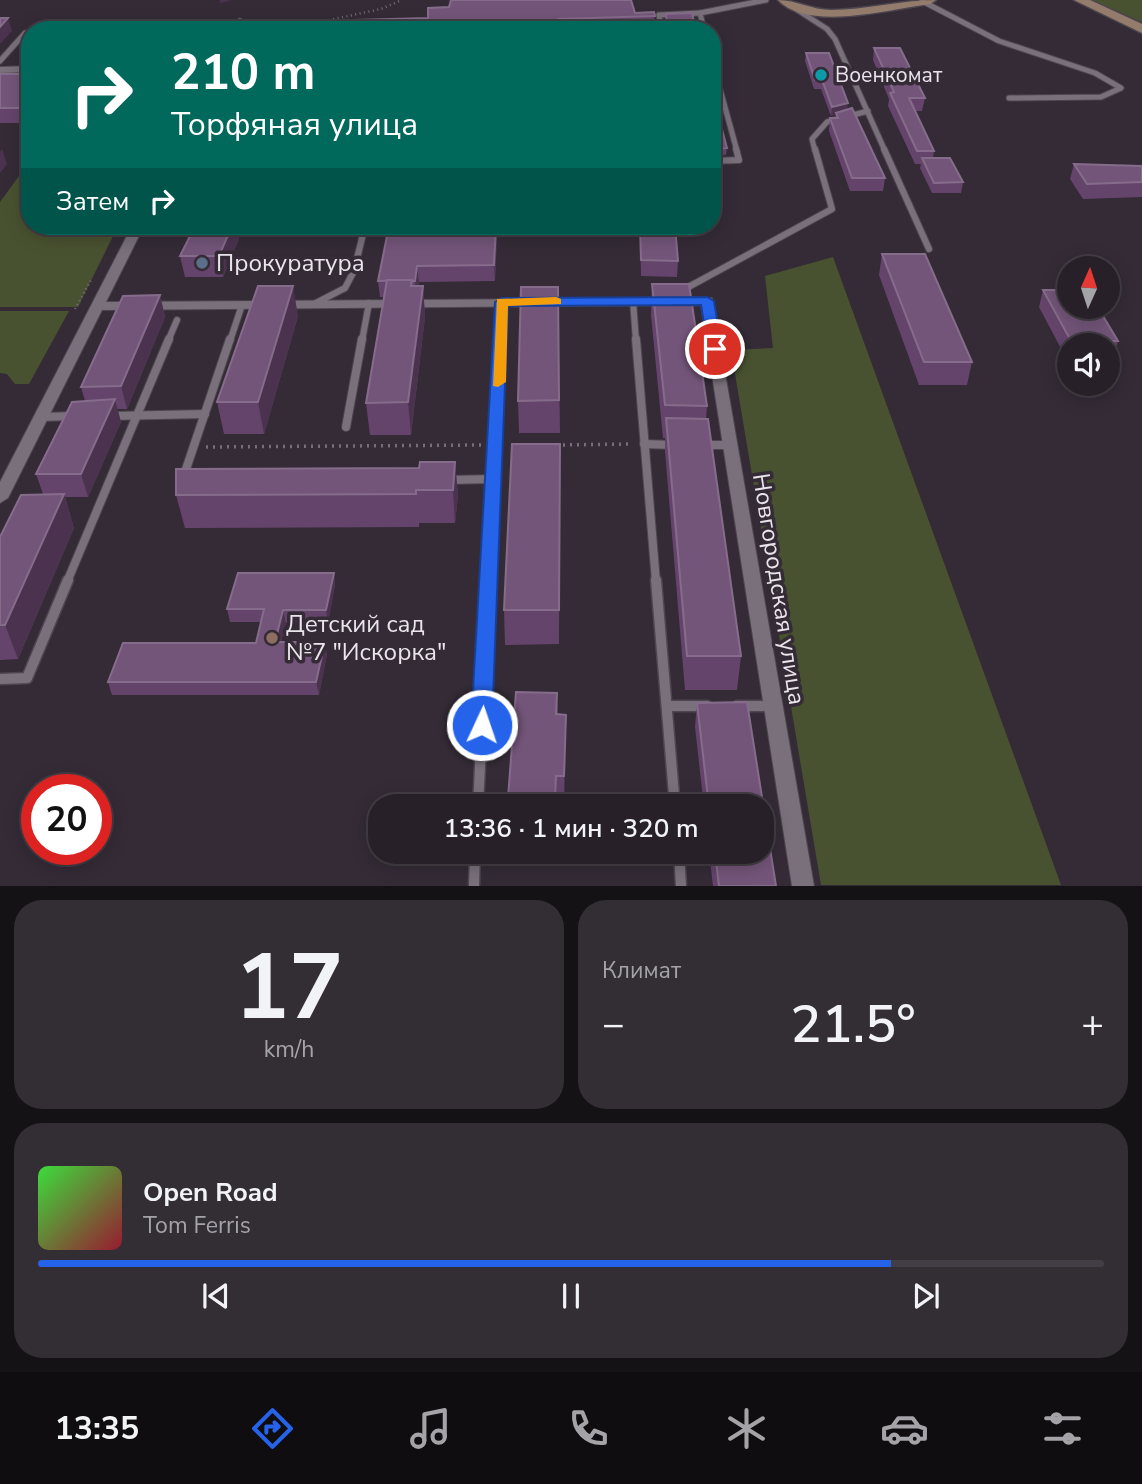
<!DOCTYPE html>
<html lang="ru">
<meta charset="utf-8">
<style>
:root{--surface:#272028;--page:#332d34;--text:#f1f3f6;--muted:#a4a3a8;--line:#433e45;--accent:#2563eb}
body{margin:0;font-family:"Nunito Sans",sans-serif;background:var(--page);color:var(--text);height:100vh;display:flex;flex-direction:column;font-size:26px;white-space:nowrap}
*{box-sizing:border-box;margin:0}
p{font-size:23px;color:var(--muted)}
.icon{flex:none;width:38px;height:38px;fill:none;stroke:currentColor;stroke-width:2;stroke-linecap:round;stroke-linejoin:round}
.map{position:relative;height:886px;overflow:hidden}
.side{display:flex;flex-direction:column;gap:14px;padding:14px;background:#151216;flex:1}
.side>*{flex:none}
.hud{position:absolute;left:21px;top:21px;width:700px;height:214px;border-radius:28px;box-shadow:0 4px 18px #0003,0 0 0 2px var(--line);background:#00695c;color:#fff;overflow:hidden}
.needle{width:46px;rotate:3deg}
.tools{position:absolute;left:1057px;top:256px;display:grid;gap:14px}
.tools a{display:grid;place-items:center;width:63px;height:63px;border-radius:50%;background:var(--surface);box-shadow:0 4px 18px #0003,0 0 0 2px var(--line);font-size:35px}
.speed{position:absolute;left:21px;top:774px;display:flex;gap:14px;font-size:35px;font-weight:700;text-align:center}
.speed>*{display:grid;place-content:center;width:91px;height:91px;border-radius:50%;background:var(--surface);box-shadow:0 4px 18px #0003,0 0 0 2px var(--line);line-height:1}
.speed .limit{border:10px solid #d22;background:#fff;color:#111}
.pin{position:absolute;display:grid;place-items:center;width:60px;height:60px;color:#fff;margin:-30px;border:4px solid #fff;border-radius:50%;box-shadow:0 2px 7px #0007}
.me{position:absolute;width:77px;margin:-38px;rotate:3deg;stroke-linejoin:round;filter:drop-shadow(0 0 5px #0008)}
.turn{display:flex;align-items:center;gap:24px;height:147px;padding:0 35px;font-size:32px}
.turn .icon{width:91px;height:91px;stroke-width:2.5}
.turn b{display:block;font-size:49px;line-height:60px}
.then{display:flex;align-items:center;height:66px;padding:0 35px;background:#0003;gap:14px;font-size:26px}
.big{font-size:52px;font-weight:600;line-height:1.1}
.side .widget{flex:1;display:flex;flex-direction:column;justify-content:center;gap:10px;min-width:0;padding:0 24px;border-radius:28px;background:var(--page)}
.side .dial{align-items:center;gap:0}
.dial b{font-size:91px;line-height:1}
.song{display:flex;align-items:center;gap:21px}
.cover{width:84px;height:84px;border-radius:10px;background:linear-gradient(135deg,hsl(120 70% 55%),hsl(350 70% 35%))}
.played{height:7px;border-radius:4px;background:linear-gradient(90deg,var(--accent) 80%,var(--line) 80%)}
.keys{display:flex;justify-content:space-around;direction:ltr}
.heat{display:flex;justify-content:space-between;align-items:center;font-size:38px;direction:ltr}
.side .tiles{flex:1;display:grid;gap:14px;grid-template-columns:1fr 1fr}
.widget:last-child{grid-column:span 2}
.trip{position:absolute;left:368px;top:794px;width:406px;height:70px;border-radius:28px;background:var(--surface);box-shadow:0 4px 18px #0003,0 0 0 2px var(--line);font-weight:600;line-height:70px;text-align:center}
.tabs{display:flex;height:112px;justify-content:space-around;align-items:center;background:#100d10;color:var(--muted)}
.tabs .icon{width:49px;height:49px}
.tabs .selected{color:var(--accent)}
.tabs b{font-size:32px;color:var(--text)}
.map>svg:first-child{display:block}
.green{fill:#495230}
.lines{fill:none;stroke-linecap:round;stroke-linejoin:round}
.lane-far3-casing{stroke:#4d464e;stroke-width:7}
.lane-far2-casing{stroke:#4d464e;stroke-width:8}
.lane-far1-casing{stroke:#4d464e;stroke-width:10}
.lane-casing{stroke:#4d464e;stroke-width:13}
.street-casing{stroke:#4d464e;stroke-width:2}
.secondary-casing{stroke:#4d464e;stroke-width:3}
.path-far1{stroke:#766e78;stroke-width:2.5;stroke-dasharray:1 3.5;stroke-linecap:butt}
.path{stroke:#766e78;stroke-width:3.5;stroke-dasharray:2 5;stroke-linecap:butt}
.lane-far3{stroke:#79707b;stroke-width:5}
.lane-far2{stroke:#79707b;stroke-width:6}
.lane-far1{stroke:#79707b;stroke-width:8}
.lane{stroke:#79707b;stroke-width:10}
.street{fill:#79707b;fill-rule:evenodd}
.secondary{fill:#947c6c;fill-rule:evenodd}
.wall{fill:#65446c}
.shaded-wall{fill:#4b3350}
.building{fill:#735579;stroke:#866c8b;stroke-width:2}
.route{fill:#2563eb;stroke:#184099;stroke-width:2}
.slow{fill:#f59e0b}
.culture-dot{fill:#0f9aa8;stroke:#342b36;stroke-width:2.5}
.service-dot{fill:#5c6f8a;stroke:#342b36;stroke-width:2.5}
.education-dot{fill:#8d6e63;stroke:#342b36;stroke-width:2.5}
.labels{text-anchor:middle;stroke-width:7;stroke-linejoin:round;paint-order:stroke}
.far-poi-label{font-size:21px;fill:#eae4eb;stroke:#342b36;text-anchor:start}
.poi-label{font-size:24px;fill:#eae4eb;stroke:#342b36;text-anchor:start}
.street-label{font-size:24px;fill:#eae4eb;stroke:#342b36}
</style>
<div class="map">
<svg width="1142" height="886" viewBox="0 0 1142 886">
<rect width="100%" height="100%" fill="#342b36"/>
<!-- green -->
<g class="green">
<path d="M1090 0H1142V22Z"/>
<path d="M30 161V226H118L78 307H0V202Z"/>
<path d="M833 257 1061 885H821L731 350 773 348 765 276Z"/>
<path d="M0 311H69L29 384H15L7 374 0 373Z"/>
</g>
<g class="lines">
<!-- lane-far3 casing -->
<g class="lane-far3-casing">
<g id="lane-far3">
<path d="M922 1 999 41 1095 73 1121 88 1101 97 1009 98"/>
<path d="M796 9 827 29 835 39 885 151"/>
<path d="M58 30H102"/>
<path d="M235 30 240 21"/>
<path d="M662 30 659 15 700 13"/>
<path d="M704 30 700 13 766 0"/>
<path d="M712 60 737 151"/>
<path d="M0 61 25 33H30"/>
<path d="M815 151 812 139 827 122 868 111"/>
</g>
</g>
<!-- lane-far2 casing -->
<g class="lane-far2-casing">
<g id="lane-far2">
<path d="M884 149 929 249"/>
<path d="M712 161 739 160 736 149"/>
<path d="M681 291 832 209 815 149"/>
<path d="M633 301 636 341"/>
<path d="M314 304 345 288 354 271 365 226"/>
<path d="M168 341 177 320"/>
<path d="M230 341 242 305"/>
<path d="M362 341 369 303"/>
<path d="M500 341 502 302"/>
</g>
</g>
<!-- lane-far1 casing -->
<g class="lane-far1-casing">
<g id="lane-far1">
<path d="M636 339 656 582"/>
<path d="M111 416 205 414"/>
<path d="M42 417 74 416"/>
<path d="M346 427 362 339"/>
<path d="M644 444 673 445"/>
<path d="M703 445H731"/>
<path d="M183 478 230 339"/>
<path d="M447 480 494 479"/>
<path d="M67 582 169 339"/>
<path d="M489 582 500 339"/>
</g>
</g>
<!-- lane casing -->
<g class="lane-casing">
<g id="lane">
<path d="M656 580 675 807"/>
<path d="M0 679 27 678 68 580"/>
<path d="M668 706H707"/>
<path d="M737 706H773"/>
<path d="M478 807 489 580"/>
<path d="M679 852 681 886"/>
<path d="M474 886 475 852"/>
</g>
</g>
<!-- street casing -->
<g class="street-casing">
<g id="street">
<path d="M30 66V72L0 73V67Z"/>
<path d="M132 226H144L106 302 712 298 814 886H792L701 305 102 310 8 498 0 503V482Z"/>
</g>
</g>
<!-- secondary casing -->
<g class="secondary-casing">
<g id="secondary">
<path d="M778 0C796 0 812 10 831 10 866 10 901 0 936 0L930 4C890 9 808 32 778 0Z"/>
<path d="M1074 0H1090L1142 24V33Z"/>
</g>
</g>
<!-- path-far1 -->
<g class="path-far1">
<path d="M320 22 381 9 402 0"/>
<path d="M250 26 280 25"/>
<path d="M75 309 91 280"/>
</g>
<!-- path -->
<g class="path">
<path d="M556 445 633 444"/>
<path d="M206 447 482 445"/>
</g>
<!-- lane-far3 -->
<use href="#lane-far3" class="lane-far3"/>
<!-- lane-far2 -->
<use href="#lane-far2" class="lane-far2"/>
<!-- lane-far1 -->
<use href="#lane-far1" class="lane-far1"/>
<!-- lane -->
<use href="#lane" class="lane"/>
<!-- street -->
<use href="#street" class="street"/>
<!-- secondary -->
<use href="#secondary" class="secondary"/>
</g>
<!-- wall -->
<g class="wall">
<path d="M451 0H631L635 13 654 12 655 22 558 25 555 27 557 30 658 27 663 30 666 26V14L692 13 696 30H255L256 28H279L278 22 428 18V8L449 7Z"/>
<path d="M874 48 925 98 922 111H915L934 151 933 158 963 182 961 193H932L920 168 921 164H915L888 106 889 99 873 60Z"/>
<path d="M806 53 847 110 885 178 883 191H850L829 131 830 118H835L836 114 831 116 821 89H814L805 61Z"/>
<rect x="0" y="74" width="30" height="49"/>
<path d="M712 92 727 148 726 155H712Z"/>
<path d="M1074 164 1142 166V197L1083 199 1070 179Z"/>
<path d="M640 226 678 261 677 277 641 276Z"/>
<path d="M497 235 495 281 419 282 418 286H423L425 317 411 435H370L366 403 384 297H380L378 281Z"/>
<path d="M239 239 223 277H185L180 256Z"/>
<path d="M882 254 972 362 967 385H919L879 275Z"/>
<path d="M652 284 707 406 706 419 741 656 737 690H685L665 451V438H663L651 315Z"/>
<path d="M558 287 560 433H519L518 401Z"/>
<path d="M1043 290 1118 341 1113 358H1108V345H1069V358H1066L1039 307Z"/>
<path d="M160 295 165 317 127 409H117L121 422 88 497H65L74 528 18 659 0 660V537L43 494 36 474 85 401 81 387Z"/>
<path d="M298 316 264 434H224L217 402Z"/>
<path d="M560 444 559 644 505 645 504 610Z"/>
<path d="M455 462 458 495 455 523H419V527L185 528 176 495 419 468Z"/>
<path d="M334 573 335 585 328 623H286L281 642 327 654 319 695H112L108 682 256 643 261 622H230L227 609Z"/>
<path d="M557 693 558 714 566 715 564 807H509L508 798Z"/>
<path d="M747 702 776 886H713L709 852H761V807H704L695 727 697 703Z"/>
</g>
<!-- shaded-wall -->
<g class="shaded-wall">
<path d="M220 0H232L220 3Z"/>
<path d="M8 18 12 31 0 44V27Z"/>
<path d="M558 19V25L553 29V24Z"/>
<path d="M178 21 180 30H173Z"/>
<path d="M848 103 847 111 831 116 832 107Z"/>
<path d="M30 104V121L26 108Z"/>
<path d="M2 149 7 164 0 173V152Z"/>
<path d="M232 226H237L239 239 223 277 219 256Z"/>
<path d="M496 226 497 235 495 281 494 265Z"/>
<path d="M417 266 419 282 416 297 415 281Z"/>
<path d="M293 286 298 316 264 434 258 402Z"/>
<path d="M423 286 425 317 411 435 408 402Z"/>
<path d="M160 295 165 317 127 409 121 386Z"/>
<path d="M115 399 121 422 88 497 81 474Z"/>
<path d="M455 462 458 495 455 523 453 490Z"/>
<path d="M64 494 74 528 18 659 5 625Z"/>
<path d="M334 573 335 585 328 623 326 610Z"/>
<path d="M283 610 286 623 278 654 275 642Z"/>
<path d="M325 642 327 654 319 695 316 682Z"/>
<path d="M566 715V749L564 807V776Z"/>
</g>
<!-- building -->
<g class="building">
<path d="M451 0H631L635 13 654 12 655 16 558 19 553 24 557 30 658 27 663 30 667 25 666 14 692 13 696 30H255L256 28H291L278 22 428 18V8L449 7Z"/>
<path d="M0 18H8L0 27Z"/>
<path d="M178 21 173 30H105L111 22Z"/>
<path d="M874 48H900L925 98H909L934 151H917L890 93 894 92Z"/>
<path d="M806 53H829L848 103 832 107 822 80H815Z"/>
<path d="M0 74H30V104L26 108H0Z"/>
<path d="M712 92 727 148 712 149Z"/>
<path d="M852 108 885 178H852L830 118H838L836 113Z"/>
<path d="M922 158H950L963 182 934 183Z"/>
<path d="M1074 164 1142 166V182L1087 184Z"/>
<path d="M195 226H232L219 256H180Z"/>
<path d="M389 226H496L494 265 417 266 415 281H412V280L378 281Z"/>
<path d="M640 226H675L678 261 641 260Z"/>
<path d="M882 254H925L972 362H924Z"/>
<path d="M387 280H412L411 286H423L408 402 366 403Z"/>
<path d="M652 284H689L707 406 665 405Z"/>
<path d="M258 286H293L258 402H217Z"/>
<path d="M521 287H558L559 400 518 401Z"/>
<path d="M1043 290H1069V306H1097L1118 341H1071Z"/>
<path d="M160 295 121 386 81 387 123 296Z"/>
<path d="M115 399 81 474H36L72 402Z"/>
<path d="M666 418 708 419 741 656H687Z"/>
<path d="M512 444H560L559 610H504Z"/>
<path d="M420 462H455L453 490H416V494L176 495V469L419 468Z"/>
<path d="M64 494 5 625H0V537L21 495Z"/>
<path d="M238 573H334L326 610H283L275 642H325L316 682H108L123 643H256L264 609H227Z"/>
<path d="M516 692 557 693 556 714 566 715 564 776H556L555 799 508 798Z"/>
<path d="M747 702 776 886H719L715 852H761V807H709L697 703Z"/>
</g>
<!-- route -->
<path class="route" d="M707 297 714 301 722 349 715 353 708 349 701 305 508 306 492 725 489 731H474L471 725 495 302 502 298Z"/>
<!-- slow -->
<path class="slow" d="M556 297 561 299V304L508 306 506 382 498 387 493 386 497 299Z"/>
<!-- markers -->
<circle class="culture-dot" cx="821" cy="75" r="7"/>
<circle class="service-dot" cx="202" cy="263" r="7"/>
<circle class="education-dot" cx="272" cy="638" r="7"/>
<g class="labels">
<!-- far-poi labels -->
<g class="far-poi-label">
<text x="835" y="82">Военкомат</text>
</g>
<!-- poi labels -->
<g class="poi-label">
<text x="216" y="271">Прокуратура</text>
<text x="286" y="632">Детский cад<tspan x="286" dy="28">№7 "Искорка"</tspan></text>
</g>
<!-- street labels -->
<g class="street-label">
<text transform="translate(779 589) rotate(81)" y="8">Новгородская улица</text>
</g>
</g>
</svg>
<div class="tools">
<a><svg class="needle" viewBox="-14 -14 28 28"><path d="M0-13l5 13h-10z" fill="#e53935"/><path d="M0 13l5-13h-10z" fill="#a4a3a8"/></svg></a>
<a><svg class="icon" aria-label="sound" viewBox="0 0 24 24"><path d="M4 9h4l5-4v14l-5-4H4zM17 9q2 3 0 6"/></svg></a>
</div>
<div class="speed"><div class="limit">20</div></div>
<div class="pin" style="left:715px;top:349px;background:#d93025"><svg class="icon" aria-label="arrive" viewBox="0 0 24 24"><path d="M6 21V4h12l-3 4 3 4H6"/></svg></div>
<svg class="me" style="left:482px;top:725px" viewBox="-20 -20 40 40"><circle r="17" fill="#2563eb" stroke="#fff" stroke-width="3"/><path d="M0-11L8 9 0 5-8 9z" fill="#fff"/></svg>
<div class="trip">13:36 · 1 мин · 320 m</div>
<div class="hud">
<div class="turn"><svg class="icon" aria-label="right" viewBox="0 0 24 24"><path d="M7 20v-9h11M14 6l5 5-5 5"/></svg><div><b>210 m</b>Торфяная улица</div></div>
<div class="then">Затем<svg class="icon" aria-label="right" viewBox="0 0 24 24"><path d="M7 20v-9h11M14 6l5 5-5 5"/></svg></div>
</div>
</div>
<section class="side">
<div class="tiles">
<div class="widget dial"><b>17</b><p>km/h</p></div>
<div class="widget"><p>Климат</p>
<div class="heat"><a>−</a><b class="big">21.5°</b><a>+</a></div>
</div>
<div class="widget">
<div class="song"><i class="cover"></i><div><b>Open Road</b><p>Tom Ferris</p></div></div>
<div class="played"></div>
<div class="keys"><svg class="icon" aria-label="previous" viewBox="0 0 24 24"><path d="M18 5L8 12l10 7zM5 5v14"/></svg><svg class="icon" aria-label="pause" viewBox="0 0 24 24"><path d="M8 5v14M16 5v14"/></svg><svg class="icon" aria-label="next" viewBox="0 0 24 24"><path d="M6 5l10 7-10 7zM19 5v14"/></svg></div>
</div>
</div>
</section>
<nav class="tabs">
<b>13:35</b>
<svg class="icon selected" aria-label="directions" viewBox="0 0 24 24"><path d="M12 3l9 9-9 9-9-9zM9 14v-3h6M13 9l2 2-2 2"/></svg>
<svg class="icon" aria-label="music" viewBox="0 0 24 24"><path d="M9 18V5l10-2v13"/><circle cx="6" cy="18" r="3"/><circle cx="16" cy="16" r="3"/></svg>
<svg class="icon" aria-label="phone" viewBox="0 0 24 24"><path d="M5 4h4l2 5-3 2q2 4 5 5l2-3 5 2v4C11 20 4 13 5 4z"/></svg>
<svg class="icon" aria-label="climate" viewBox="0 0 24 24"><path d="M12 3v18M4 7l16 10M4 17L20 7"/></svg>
<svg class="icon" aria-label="car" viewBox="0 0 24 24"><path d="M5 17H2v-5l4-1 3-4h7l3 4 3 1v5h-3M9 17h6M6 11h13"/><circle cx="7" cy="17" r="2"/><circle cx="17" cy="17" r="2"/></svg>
<svg class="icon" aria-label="filters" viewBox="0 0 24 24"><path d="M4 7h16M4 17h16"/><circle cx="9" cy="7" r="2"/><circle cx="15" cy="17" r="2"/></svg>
</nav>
